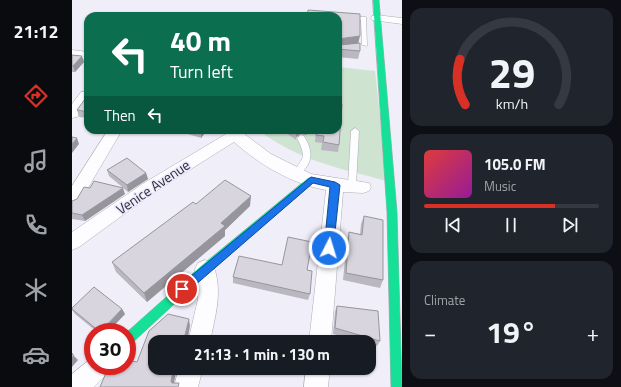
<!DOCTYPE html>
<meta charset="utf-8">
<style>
:root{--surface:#171b24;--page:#20242c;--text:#f1f3f6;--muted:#9ea1a6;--line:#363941;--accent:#d93025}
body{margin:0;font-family:"Titillium Web",sans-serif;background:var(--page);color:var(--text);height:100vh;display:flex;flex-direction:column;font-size:15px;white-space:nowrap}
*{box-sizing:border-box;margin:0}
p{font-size:13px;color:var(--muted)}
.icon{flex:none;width:22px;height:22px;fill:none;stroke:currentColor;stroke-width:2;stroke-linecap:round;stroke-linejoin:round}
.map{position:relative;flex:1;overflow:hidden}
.panel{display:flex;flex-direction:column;gap:8px;padding:8px;background:#0d0f14;width:219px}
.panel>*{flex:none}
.hud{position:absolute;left:12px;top:12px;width:258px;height:122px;border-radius:12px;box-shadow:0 1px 3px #0004;background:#0b6e4f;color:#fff;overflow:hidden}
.speed{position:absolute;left:12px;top:323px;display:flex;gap:8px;font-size:20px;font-weight:700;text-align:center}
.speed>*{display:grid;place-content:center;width:52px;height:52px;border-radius:50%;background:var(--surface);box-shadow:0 1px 3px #0004;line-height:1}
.speed .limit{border:6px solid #d22;background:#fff;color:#111}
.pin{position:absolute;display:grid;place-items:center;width:34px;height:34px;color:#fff;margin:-17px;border:2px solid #fff;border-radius:50%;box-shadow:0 1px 4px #0007}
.me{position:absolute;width:44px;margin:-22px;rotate:5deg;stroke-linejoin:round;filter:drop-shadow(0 0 3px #0008)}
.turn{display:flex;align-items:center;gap:14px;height:84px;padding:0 20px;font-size:18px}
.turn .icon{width:52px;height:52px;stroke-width:2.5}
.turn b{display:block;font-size:28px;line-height:34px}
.then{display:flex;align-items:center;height:38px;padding:0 20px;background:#0003;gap:8px;font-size:15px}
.big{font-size:30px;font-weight:700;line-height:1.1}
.panel .tile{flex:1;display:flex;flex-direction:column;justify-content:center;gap:6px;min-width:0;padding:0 14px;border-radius:12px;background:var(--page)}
.panel .dial{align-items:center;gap:0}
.dial svg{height:104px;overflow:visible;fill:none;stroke:var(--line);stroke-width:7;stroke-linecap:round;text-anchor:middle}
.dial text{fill:var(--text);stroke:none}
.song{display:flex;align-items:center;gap:12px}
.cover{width:48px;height:48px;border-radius:6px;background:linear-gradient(135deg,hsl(0 70% 55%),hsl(300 70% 35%))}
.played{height:4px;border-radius:2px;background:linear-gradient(90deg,var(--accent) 75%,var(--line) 75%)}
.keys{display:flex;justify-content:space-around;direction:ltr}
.heat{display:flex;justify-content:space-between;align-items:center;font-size:22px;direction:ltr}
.trip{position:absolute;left:76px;top:335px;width:228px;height:40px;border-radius:12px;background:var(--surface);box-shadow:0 1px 3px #0004;font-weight:700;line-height:40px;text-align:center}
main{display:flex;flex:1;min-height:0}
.tabs{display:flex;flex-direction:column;width:72px;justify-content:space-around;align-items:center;background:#090b0e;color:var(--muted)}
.tabs .icon{width:28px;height:28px}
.tabs .selected{color:var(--accent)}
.tabs b{font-size:18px;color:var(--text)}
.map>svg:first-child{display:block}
.green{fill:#cee3d0}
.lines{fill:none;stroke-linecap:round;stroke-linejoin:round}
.lane-casing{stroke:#adacb5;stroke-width:1}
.street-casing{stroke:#adacb5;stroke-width:1}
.fast-casing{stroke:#adacb5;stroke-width:1}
.lane{fill:#fdfcfe;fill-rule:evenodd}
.street{fill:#fdfcfe;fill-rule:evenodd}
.fast{fill:#16e098;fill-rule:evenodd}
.wall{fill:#bab7c0}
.shaded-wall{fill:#97959c}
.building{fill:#d8d5df;stroke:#97959c}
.route{fill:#1a73e8;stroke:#114b97}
.labels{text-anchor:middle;stroke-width:3;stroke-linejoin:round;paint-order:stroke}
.street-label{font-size:14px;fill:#2f2e39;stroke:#eceafc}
</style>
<main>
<nav class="tabs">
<b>21:12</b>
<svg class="icon selected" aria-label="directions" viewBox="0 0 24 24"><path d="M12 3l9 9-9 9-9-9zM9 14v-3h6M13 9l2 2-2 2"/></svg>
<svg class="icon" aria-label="music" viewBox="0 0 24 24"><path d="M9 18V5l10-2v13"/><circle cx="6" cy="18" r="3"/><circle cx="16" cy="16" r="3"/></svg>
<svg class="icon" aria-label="phone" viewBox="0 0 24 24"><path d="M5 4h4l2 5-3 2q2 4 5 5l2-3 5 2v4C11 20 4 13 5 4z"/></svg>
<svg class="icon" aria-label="climate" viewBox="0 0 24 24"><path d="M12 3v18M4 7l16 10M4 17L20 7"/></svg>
<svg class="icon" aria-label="car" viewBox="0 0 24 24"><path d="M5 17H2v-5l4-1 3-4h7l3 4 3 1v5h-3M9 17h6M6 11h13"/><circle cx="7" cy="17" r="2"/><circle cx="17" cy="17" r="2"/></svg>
</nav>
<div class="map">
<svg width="330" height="387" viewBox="0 0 330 387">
<rect width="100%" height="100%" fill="#f0eef8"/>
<!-- green -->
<path class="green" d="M266 67 303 71 315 181C266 168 228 161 186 130H266Z"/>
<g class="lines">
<!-- lane casing -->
<g class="lane-casing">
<g id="lane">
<path d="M266 15 294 17 295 46 290 45 289 20 266 19V16H264Z"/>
<path d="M283 128 287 131 284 185 280 188 276 185 279 131Z"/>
<path d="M229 135 232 136C239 148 242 158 233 169 230 173 227 177 223 178L219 175C230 158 236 160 225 138Z"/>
</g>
</g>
<!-- street casing -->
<g class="street-casing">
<g id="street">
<path d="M304 15 330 18V24L300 20 299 18 300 16Z"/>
<path d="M0 50 16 52V60L0 58Z"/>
<path d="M16 91V102L5 117 0 118V104L9 92Z"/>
<path d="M36 130H50L6 205 0 206V186Z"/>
<path d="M151 130H167L199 154 239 174 297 183 299 187 297 191 291 193 271 192 259 342H237L254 190C220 184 188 165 162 142L84 191 7 247 0 250V232L72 183 154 134Z"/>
<path d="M133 260 140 263C152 288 143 317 138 342H116L126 299 123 269 126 263Z"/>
<path d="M21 357V366H39L35 374 22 387H0V374Z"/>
<path d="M107 368H131L126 387H102Z"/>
<path d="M234 368H258L256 387H232Z"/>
</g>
</g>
<!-- fast casing -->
<g class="fast-casing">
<g id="fast">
<path d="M301 0H307L325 212 330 387H319L315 212Z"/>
<path d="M239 177 243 180 242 182 137 272 59 344 55 346V332L129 266 236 178Z"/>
</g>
</g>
<!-- lane -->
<use href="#lane" class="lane"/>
<!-- street -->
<use href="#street" class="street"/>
<!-- fast -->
<use href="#fast" class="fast"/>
</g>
<!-- wall -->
<g class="wall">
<path d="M266 16 286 43 288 51 286 59 266 57Z"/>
<path d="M0 55 12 62 3 72H0Z"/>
<path d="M16 95V118L7 117 5 110Z"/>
<path d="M103 130H135L129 138Z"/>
<path d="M210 130H243L233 135 228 134 224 137V140Z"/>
<path d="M244 130H266L267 145 266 152 249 150 250 143 243 142Z"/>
<path d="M35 170 74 173 76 179 56 192 37 176Z"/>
<path d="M53 194 13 221 0 219V201Z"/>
<path d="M178 206 153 230V236L75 302 44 272 40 262Z"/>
<path d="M292 216 311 280 308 288 271 280 275 240 277 232 288 234 289 224Z"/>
<path d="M235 270 238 294 236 300 161 283V277Z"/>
<path d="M265 306 308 341 305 346 297 344V342H291L261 334 263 311Z"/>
<path d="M0 308 50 309 53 314 36 332H25L3 314 0 310Z"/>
</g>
<!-- shaded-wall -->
<g class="shaded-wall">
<path d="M288 36 286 44 266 47V39Z"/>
<path d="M10 56 12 62 3 72 1 66Z"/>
<path d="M129 130H135L129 138Z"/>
<path d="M225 130H229L228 134 224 137Z"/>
<path d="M234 130H243L233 135Z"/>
<path d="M5 138 7 144 0 153V144Z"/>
<path d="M74 173 76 179 56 192 55 185Z"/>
<path d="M51 188 53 194 13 221 10 215Z"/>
<path d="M179 196 178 206 153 230V236L75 302 72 293Z"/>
<path d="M50 309 53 314 36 332H29Z"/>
<path d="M117 319 118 326 116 337 117 342H114L113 335Z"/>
<path d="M2 356 6 360 0 367V358Z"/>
<path d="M102 368H105L101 387 99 381Z"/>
</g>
<!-- building -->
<g class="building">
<path d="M236 10 288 14V36L266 39V16H235Z"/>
<path d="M266 39 268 45 288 43V51L266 49Z"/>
<path d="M0 55 10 56 1 66H0Z"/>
<path d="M16 95V112L5 110Z"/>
<path d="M266 104H270L267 145 251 142 252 136 244 135 245 130H266Z"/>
<path d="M221 130H225V133Z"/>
<path d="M0 137 5 138 0 144Z"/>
<path d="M55 158 74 173 55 185 35 170Z"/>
<path d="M153 180 179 196 149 223 153 226 72 293 40 262 121 202 124 204Z"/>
<path d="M22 181 51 188 10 215 0 213V201L5 199 12 187 18 188Z"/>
<path d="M292 216 311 220V280L274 273 277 232 290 235Z"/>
<path d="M216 237 240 242 235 270 240 271 238 294 161 277 167 256 210 265Z"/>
<path d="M22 287 50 309 28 332 0 309V308Z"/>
<path d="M265 306 306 311 308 341 263 328Z"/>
<path d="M96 314 117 319 113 335 115 337 114 342H83V368H102L99 381 100 383H107L106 387H28L37 366H55V360L65 362 77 331Z"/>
<path d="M0 353 2 356 0 358Z"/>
</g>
<!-- route -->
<path class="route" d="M239 177 263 182 268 185 261 251H254L252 248 258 187 241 183 114 293 110 294 107 293 105 289 107 286Z"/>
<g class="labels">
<!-- street labels -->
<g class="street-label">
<text transform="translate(81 187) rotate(-34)" y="5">Venice Avenue</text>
</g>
</g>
</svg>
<div class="speed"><div class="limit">30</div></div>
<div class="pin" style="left:110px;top:289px;background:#d93025"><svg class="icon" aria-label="arrive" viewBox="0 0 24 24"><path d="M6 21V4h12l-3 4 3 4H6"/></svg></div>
<svg class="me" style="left:257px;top:248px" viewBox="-20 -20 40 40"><circle r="17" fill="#1a73e8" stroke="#fff" stroke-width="3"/><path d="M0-11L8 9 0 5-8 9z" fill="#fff"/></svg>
<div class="trip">21:13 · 1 min · 130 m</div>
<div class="hud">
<div class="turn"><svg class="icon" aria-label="left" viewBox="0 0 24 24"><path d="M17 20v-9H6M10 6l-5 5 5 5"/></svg><div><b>40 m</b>Turn left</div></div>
<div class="then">Then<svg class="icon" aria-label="left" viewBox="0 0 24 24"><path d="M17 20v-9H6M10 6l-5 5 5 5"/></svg></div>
</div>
</div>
<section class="panel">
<div class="tile dial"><svg viewBox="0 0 100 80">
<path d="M14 69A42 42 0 1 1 86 69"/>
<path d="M14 69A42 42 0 0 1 10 34" stroke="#d93025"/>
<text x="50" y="56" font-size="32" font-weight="700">29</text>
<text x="50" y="72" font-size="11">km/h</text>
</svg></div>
<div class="tile">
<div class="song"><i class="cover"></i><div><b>105.0 FM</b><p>Music</p></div></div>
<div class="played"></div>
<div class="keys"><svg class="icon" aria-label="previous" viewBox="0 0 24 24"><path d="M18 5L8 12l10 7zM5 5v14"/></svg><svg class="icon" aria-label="pause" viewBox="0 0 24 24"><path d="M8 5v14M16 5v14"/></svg><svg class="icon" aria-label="next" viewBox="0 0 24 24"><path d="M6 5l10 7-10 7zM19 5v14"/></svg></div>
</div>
<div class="tile"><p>Climate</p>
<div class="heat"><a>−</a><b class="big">19°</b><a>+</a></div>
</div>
</section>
</main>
